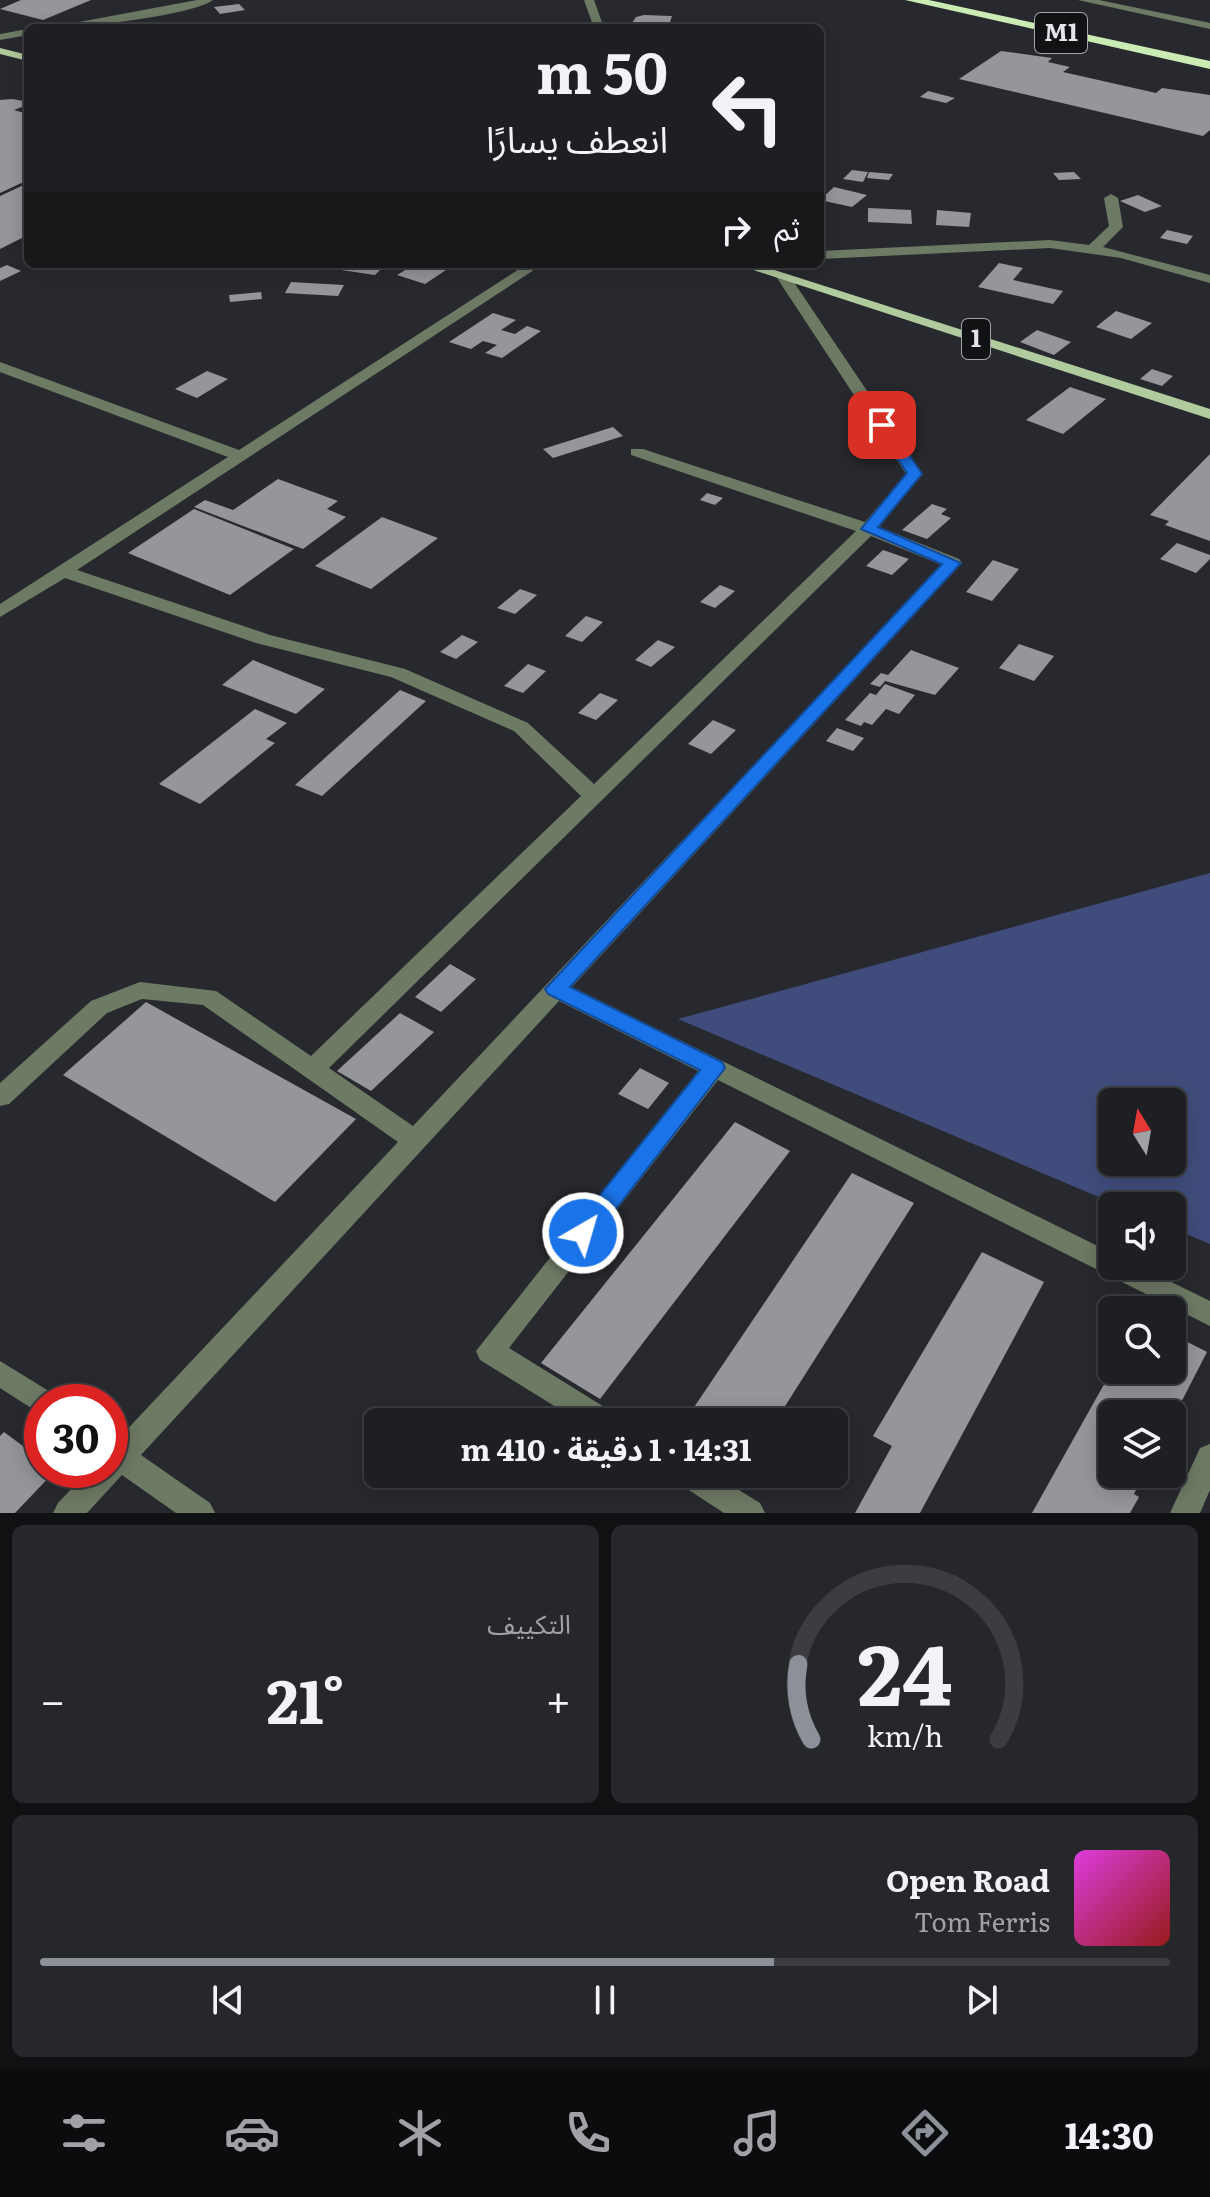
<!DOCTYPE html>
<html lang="ar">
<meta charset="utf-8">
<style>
:root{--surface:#1e1f22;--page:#26272a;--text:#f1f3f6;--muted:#a1a2a5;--line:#3c3d40;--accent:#8c9099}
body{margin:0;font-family:Literata,"Noto Sans Arabic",serif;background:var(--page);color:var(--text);direction:rtl;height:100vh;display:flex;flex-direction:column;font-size:30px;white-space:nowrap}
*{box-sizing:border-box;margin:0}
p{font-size:26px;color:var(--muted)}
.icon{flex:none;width:44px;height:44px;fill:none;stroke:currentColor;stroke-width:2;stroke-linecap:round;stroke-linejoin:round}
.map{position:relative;height:1513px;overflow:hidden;direction:ltr}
.sheet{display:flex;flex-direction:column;gap:12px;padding:12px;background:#101113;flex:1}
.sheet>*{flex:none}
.hud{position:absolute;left:24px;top:24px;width:800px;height:244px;border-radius:12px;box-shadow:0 4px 20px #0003,0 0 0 2px var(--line);direction:rtl;background:#1e1f22;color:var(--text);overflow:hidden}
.needle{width:52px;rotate:349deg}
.buttons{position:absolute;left:1098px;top:1088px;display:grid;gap:16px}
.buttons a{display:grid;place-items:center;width:88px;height:88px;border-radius:12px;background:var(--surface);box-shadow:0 4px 20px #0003,0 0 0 2px var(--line);font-size:40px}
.speed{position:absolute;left:24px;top:1384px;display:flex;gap:16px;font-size:40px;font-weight:700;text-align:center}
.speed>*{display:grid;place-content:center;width:104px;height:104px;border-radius:50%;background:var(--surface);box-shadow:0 4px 20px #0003,0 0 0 2px var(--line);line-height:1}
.speed .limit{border:12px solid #d22;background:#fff;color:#111}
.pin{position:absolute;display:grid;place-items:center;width:68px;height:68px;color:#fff;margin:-34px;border-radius:16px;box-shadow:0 4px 12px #0006}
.me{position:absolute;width:88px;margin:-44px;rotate:38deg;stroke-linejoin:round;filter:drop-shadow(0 0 6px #0008)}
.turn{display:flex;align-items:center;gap:28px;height:168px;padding:0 24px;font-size:36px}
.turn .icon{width:104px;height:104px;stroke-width:2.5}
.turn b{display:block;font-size:56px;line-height:68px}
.then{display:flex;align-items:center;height:76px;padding:0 24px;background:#0003;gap:16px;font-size:30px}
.big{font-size:60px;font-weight:700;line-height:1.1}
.sheet .tile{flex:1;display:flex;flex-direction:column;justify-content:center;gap:12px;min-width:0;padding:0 28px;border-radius:12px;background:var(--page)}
.sheet .dial{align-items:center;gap:0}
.dial svg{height:208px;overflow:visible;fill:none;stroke:var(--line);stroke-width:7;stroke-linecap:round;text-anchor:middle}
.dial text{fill:var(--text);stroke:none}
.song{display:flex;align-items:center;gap:24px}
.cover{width:96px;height:96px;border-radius:12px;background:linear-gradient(135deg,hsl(300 70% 55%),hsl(0 70% 35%))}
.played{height:8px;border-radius:4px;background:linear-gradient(90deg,var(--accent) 65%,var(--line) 65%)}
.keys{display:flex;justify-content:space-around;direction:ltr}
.heat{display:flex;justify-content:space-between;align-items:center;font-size:44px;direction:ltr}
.sheet .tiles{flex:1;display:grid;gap:12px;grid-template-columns:1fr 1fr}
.tile:last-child{grid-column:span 2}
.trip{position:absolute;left:364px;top:1408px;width:484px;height:80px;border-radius:12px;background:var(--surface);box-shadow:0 4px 20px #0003,0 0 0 2px var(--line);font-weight:700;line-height:80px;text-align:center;direction:rtl}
.tabs{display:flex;height:128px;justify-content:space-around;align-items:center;background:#0c0c0e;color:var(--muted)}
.tabs .icon{width:56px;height:56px}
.tabs .current{color:var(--accent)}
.tabs b{font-size:36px;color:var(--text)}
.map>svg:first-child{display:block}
.forest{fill:#404d7c;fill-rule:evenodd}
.building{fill:#94969c}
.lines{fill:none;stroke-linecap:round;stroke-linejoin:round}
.minor{fill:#6d7a64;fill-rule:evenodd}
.major{fill:#b0cb9d;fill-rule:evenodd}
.highway{fill:#cbebb4;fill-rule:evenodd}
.route{fill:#1a73e8;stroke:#114b97;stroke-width:2}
.labels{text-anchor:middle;stroke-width:8;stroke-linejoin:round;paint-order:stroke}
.shield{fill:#111214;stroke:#a4a5a8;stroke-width:2}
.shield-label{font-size:24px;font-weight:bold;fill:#e3e4e7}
</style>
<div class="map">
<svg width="1210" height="1513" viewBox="0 0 1210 1513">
<rect width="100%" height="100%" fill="#28292e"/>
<!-- forest -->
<path class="forest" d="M1210 873V1244L1172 1228V1206H1120L678 1019ZM1112 1102H1172V1162H1112Z"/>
<!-- building -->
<g class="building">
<path d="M21 0H91L43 20 0 9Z"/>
<path d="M239 4 245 10 220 14 214 7Z"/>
<path d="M644 15 672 16 668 28 629 27 636 17Z"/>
<path d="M1001 51 1052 58 1048 62 1070 67 1063 72 1156 93 1162 88 1210 95V130L1203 136 959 79Z"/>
<path d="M928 91 955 98 946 103 920 97Z"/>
<path d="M12 99 24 101 22 107 14 110 28 114V180L0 193V100Z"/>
<path d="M852 170 868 172 863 182 843 179Z"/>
<path d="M869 172 893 174 889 180 867 178Z"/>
<path d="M1074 172 1081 179 1059 180 1053 173Z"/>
<path d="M28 183V235L0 249V196Z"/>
<path d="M834 187 867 195 852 207 820 200Z"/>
<path d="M1138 195 1162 206 1145 212 1120 201Z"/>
<path d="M868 208 911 210 912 224 868 222Z"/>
<path d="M937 210 971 213 969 227 936 225Z"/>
<path d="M1167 230 1193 236 1187 244 1160 238Z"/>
<path d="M999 263 1023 268 1013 280 1063 291 1053 304 978 287Z"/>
<path d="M339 264H349L381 269 375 275 334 269Z"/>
<path d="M415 264H435L449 268 425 284 397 275Z"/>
<path d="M7 265 21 271 0 281V268Z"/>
<path d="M291 282 344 285 338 296 285 293Z"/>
<path d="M261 292 262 299 230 302 229 295Z"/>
<path d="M1116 311 1152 323 1131 339 1096 327Z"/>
<path d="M493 313 516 320 501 330 515 334 527 326 541 331 502 358 485 353 497 345 483 341 471 349 449 342Z"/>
<path d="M1037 330 1071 342 1054 355 1020 342Z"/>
<path d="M1152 369 1173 376 1162 386 1140 379Z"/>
<path d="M207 371 228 379 197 398 175 389Z"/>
<path d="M1070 387 1106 399 1063 434 1026 420Z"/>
<path d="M613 427 623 436 553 458 543 449Z"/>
<path d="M1210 454V541L1165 525 1169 521 1150 515Z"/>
<path d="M278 479 338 501 327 509 346 517 303 549 194 507 205 500 233 510Z"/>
<path d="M707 493 723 498 715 505 700 500Z"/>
<path d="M932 504 947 509 941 514 951 518 927 539 902 530Z"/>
<path d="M194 509 294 549 230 595 128 553Z"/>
<path d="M382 517 438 538 371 589 315 566Z"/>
<path d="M1177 543 1210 555V559L1196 573 1160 559Z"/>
<path d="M883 550 909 559 892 575 866 566Z"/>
<path d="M993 560 1019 569 992 601 966 592Z"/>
<path d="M720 585 735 591 715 608 700 602Z"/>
<path d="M520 589 537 595 515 614 497 608Z"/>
<path d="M586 616 603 622 582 642 565 636Z"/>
<path d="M462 635 478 642 456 659 440 652Z"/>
<path d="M658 640 675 647 651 667 635 660Z"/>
<path d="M1019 644 1054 656 1034 681 999 668Z"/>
<path d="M911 650 959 668 935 695 885 681 880 687 870 684 881 673 888 675Z"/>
<path d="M253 660 325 689 296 714 222 685Z"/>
<path d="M528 664 546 671 523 693 504 686Z"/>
<path d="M885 684 915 695 899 714 886 709 872 725 864 722 861 726 845 720 870 693 876 695Z"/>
<path d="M400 690 426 701 322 796 295 785Z"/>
<path d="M600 693 618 700 596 720 578 713Z"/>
<path d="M255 709 287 723 266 739 275 743 200 804 159 784Z"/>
<path d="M713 720 736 730 711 754 688 744Z"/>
<path d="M837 728 864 738 853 751 826 741Z"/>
<path d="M450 964 476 979 441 1012 415 997Z"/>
<path d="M146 1002 356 1119 275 1202 63 1075Z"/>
<path d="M400 1013 434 1032 371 1091 337 1071Z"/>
<path d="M640 1068 669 1083 648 1109 618 1094Z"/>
<path d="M735 1122 790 1151 600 1399 541 1363Z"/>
<path d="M852 1173 914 1203 775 1422H684Z"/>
<path d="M982 1252 1044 1282 920 1513H855L892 1446 873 1436Z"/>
<path d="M1172 1334 1207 1352 1172 1420V1414H1112V1474H1144L1134 1494 1139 1497 1130 1513H1032L1112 1370H1172Z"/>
<path d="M4 1432 42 1460V1470H56L15 1513H0V1436Z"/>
</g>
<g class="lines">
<!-- minor -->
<g class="minor">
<path d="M197 0H213C191 16 78 28 47 28Z"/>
<path d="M584 0H594L604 28H594Z"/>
<path d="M1078 0H1099L1210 23V29Z"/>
<path d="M28 29V35L0 40V34Z"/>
<path d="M1111 194 1118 198 1123 227 1103 247 1210 275V283L1121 258 1050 248 820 259V251L1050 240 1089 245 1109 226 1104 198Z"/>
<path d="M527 264H543L77 570 270 635 405 669 528 723 594 784 856 531 631 455V449H643L865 522 906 474 777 278 779 275H789L923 474 879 527 959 559 962 563 572 987 1112 1253V1266H1139L1210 1301V1326L718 1080 509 1348 614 1413 618 1422H580L480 1360 476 1351 698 1071 559 1001 141 1455 210 1503 215 1513H176L122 1475 87 1513H53L58 1503 89 1470H110V1439L117 1440 398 1142 203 1005 142 999 107 1013 9 1104 0 1106V1083L91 1001 140 982 216 991 311 1056 581 796 514 731 391 677 256 643 65 578 0 617V604L228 457 0 372V362L239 450ZM871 536 942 565 413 1126 329 1068Z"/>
<path d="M0 1361 52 1393 56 1402H42V1415L0 1388Z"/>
<path d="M1210 1444V1490L1200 1513H1170L1200 1448Z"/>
<path d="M674 1474H713L760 1503 765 1513H724L678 1483Z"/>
</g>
<!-- major -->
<g class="major">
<path d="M0 48 28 55V61L0 54Z"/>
<path d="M735 264H756L1210 409V419Z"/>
</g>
<!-- highway -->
<path class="highway" d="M905 0H929L1210 61V69Z"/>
</g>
<!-- route -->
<path class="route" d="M882 420 887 422 922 474 878 527 961 563 570 987 722 1062 725 1068 592 1240 583 1242 575 1240 571 1233 575 1226 700 1070 548 994 545 989 942 564 861 529 907 473 875 425Z"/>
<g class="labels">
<!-- shield labels -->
<g class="shield">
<rect x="1035" y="13" width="52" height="40" rx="6"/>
<rect x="962" y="319" width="28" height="40" rx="6"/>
</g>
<g class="shield-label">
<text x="1061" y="41">M1</text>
<text x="976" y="347">1</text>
</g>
</g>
</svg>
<div class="buttons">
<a><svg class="needle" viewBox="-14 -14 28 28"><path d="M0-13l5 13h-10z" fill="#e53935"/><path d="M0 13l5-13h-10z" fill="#a1a2a5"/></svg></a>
<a><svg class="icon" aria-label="sound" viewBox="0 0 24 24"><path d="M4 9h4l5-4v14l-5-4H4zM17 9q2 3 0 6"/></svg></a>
<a><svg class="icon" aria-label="search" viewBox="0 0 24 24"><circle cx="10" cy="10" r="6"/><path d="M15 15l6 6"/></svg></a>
<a><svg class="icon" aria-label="layers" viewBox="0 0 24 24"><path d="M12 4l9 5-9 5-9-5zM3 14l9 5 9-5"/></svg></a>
</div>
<div class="speed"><div class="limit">30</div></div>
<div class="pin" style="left:882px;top:425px;background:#d93025"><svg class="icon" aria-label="arrive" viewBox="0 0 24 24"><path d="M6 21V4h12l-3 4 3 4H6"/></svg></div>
<svg class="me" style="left:583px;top:1233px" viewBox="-20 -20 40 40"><circle r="17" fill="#1a73e8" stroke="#fff" stroke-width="3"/><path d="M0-11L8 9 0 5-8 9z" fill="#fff"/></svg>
<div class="trip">14:31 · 1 دقيقة · 410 m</div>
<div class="hud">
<div class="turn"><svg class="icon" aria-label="left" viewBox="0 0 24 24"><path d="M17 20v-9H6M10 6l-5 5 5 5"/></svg><div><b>50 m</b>انعطف يسارًا</div></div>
<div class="then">ثم<svg class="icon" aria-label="right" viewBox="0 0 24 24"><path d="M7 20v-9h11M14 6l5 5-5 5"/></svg></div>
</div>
</div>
<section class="sheet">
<div class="tiles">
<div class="tile dial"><svg viewBox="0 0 100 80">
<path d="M14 69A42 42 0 1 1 86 69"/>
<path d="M14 69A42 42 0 0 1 9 40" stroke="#8c9099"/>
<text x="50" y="56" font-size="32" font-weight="700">24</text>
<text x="50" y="72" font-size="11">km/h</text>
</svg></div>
<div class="tile"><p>التكييف</p>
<div class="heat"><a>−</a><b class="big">21°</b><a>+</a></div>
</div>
<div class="tile">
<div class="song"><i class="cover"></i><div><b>Open Road</b><p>Tom Ferris</p></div></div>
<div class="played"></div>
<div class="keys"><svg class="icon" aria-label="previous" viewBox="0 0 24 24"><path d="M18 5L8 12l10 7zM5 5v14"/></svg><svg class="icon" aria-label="pause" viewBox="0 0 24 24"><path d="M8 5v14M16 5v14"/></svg><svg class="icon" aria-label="next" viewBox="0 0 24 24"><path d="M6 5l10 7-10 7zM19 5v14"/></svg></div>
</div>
</div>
</section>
<nav class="tabs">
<b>14:30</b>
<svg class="icon current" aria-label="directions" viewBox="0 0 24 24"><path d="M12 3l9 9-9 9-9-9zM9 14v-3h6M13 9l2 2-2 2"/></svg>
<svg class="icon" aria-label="music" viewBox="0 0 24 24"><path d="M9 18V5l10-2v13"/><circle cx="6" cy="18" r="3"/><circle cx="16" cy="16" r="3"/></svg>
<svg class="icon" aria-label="phone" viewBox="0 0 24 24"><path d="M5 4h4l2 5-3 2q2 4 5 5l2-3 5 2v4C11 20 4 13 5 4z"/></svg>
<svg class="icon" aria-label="climate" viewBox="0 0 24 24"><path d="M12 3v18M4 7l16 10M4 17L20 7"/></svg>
<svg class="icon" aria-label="car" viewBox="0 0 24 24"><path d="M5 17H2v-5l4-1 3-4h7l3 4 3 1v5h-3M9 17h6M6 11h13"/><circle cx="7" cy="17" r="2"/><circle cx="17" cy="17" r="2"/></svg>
<svg class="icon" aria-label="filters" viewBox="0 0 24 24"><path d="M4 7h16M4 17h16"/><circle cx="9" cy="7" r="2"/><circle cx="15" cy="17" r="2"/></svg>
</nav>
